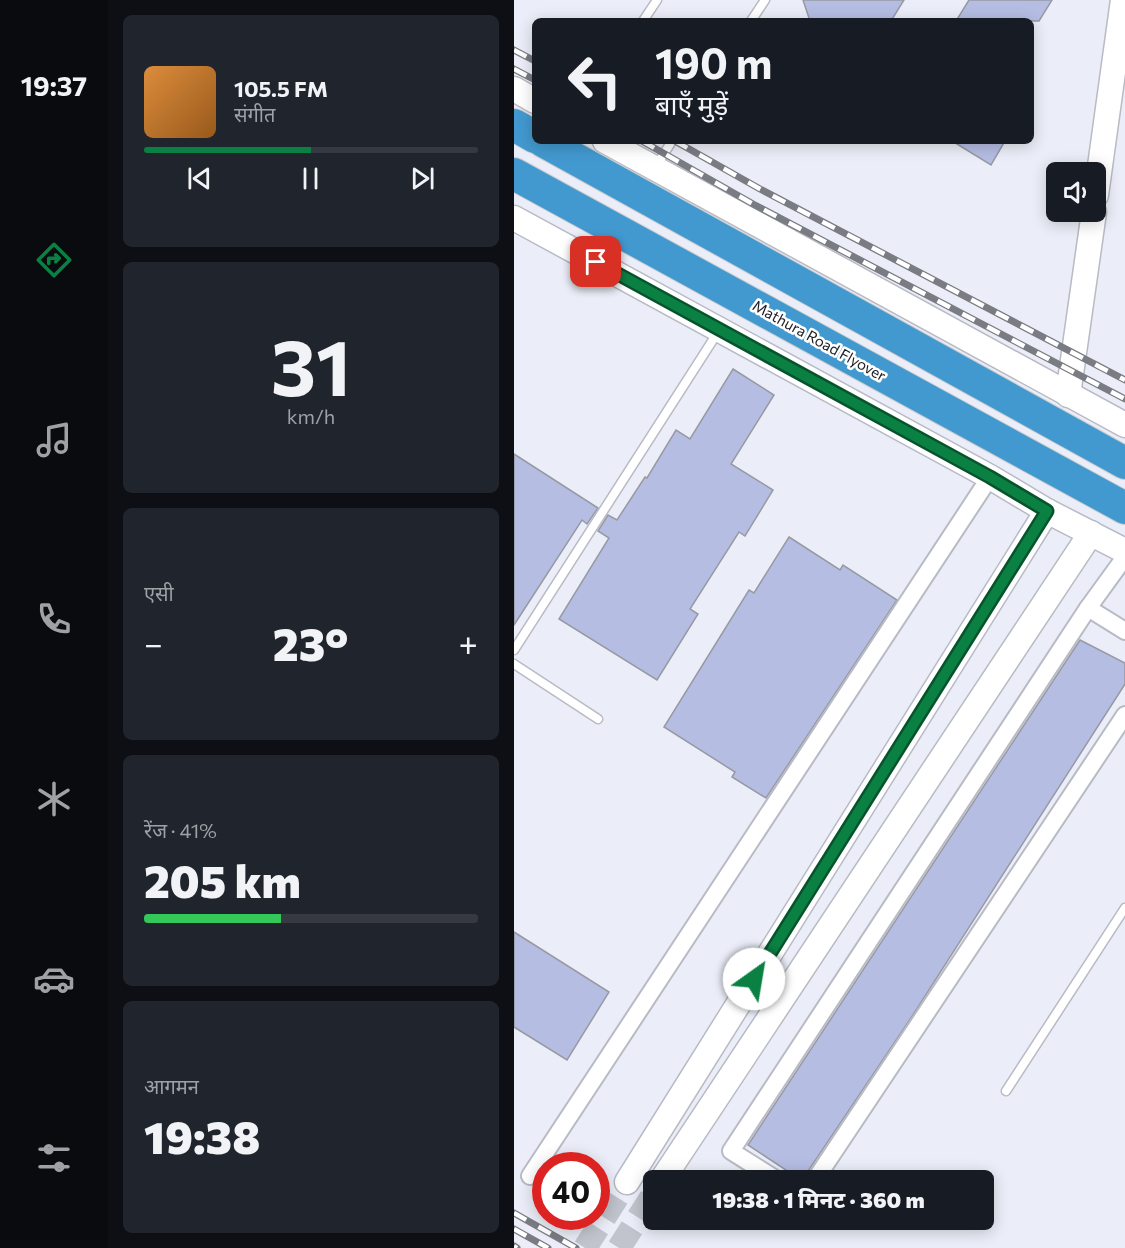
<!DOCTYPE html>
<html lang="hi">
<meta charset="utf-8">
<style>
:root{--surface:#171b24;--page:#20242c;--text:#f1f3f6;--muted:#9ea1a6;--line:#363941;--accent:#0b8043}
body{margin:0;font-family:Commissioner,"Noto Sans Devanagari",sans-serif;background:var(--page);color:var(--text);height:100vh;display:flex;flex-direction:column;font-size:22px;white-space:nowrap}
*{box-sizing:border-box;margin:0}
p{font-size:20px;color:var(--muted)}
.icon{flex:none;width:33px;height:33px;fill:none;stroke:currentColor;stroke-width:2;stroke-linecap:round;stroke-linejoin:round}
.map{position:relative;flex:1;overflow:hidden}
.side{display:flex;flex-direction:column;gap:15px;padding:15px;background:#0d0f14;width:406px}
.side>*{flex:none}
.top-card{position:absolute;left:18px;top:18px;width:502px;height:126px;border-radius:9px;box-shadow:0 3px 15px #0003;background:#171b24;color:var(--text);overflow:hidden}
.buttons{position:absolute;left:532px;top:162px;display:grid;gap:12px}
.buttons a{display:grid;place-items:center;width:60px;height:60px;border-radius:9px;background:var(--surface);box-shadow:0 3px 15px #0003;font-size:30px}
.speed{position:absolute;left:18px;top:1152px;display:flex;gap:12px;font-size:30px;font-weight:700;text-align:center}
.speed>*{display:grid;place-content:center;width:78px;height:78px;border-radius:50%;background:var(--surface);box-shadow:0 3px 15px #0003;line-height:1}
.speed .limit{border:9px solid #d22;background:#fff;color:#111}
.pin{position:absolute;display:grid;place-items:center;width:51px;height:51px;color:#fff;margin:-26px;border-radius:12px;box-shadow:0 3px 9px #0006}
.me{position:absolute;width:66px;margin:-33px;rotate:32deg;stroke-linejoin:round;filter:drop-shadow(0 0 4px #0008)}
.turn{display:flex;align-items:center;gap:21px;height:126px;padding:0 24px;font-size:27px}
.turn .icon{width:78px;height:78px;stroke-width:2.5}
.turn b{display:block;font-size:42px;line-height:51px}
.big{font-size:45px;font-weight:800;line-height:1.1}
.side .card{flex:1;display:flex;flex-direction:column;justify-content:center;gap:9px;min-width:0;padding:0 21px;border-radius:9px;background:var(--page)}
.side .dial{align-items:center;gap:0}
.dial b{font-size:78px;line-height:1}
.song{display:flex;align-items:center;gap:18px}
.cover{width:72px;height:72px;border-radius:9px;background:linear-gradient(135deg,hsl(30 70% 55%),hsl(30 70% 35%))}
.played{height:6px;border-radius:3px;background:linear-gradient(90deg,var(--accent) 50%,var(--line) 50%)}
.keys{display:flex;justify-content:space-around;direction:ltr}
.heat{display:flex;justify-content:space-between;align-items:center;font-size:33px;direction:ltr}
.charge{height:9px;border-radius:4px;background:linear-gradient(90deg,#34c759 41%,var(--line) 0)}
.trip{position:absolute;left:129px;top:1170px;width:351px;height:60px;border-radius:9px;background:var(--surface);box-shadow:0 3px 15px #0003;font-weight:800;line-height:60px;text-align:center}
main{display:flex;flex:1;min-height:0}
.dock{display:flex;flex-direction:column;width:108px;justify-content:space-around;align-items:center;background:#090b0e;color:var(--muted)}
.dock .icon{width:42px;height:42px}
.dock .active{color:var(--accent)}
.dock b{font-size:27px;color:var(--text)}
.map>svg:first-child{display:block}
.building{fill:#b5bde3;stroke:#9799a3;stroke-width:1.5}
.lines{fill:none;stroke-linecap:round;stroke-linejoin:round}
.secondary-tunnel{stroke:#c2c4cd;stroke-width:24;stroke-dasharray:24 12;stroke-linecap:butt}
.lane-casing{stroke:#b8bac4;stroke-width:11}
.street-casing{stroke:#b8bac4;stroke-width:20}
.secondary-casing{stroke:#b8bac4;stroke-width:27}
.highway-casing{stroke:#cdcece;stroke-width:34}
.lane{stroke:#fff;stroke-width:8}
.street{stroke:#fff;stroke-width:16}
.secondary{stroke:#fff;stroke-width:24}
.highway{stroke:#4299cf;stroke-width:32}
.rail-casing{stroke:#7a7c83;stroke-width:7}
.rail{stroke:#fff;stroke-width:4.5;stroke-dasharray:14;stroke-linecap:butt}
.route-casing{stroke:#07532c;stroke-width:15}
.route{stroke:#0b8043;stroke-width:10}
.labels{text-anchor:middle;stroke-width:5;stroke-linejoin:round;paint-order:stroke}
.street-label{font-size:15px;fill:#1d1e22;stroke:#fff}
</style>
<main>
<nav class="dock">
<b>19:37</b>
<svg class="icon active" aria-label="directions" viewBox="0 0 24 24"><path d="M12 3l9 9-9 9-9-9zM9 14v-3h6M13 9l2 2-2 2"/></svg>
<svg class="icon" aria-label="music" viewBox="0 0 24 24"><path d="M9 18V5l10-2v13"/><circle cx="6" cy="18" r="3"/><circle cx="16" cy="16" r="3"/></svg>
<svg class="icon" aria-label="phone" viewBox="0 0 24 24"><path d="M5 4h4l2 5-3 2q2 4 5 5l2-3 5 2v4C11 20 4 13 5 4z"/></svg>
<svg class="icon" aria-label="climate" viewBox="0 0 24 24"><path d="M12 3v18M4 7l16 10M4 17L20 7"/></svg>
<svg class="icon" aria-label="car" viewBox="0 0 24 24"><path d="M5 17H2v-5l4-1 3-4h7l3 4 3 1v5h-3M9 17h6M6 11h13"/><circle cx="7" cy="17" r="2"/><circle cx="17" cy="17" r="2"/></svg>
<svg class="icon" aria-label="filters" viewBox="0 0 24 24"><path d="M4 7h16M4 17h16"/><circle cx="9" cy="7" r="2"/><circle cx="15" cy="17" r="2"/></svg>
</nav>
<section class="side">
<div class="card">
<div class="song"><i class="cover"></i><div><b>105.5 FM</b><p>संगीत</p></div></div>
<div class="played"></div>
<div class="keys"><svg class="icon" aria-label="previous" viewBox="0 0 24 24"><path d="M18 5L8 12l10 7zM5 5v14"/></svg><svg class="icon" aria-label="pause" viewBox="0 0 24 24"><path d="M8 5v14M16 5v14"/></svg><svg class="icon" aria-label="next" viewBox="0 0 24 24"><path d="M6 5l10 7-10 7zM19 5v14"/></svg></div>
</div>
<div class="card dial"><b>31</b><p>km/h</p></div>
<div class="card"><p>एसी</p>
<div class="heat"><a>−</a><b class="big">23°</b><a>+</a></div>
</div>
<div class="card"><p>रेंज · 41%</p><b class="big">205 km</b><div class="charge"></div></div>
<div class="card"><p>आगमन</p><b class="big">19:38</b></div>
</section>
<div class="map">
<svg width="611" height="1248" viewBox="0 0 611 1248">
<rect width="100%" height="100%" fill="#ebeef8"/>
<!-- building -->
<g class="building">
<path d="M289 0H390L377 21H296Z"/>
<path d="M455 0H538L525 21H442Z"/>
<path d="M438 141H491L477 165Z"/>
<path d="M219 369 260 395 217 464 259 490 231 536 225 532 176 609 184 614 143 680 45 619 95 538 84 531 94 515 103 520 131 477 133 478 162 430 176 439Z"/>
<path d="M0 454 84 508 73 524 68 520 0 625Z"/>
<path d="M275 537 326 570 329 565 383 600 252 798 218 777 221 772 150 727 235 590 240 593Z"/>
<path d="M566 640 611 663V684L395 1021 292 1174 291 1180H287L234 1145Z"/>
<path d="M0 932 95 992 53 1060 0 1027Z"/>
</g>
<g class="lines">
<!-- secondary-tunnel -->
<g class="secondary-tunnel">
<path d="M71 1248 113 1182"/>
<path d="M105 1248 140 1193"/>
</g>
<!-- lane casing -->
<g class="lane-casing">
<g id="lane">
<path d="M129 21 143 0"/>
<path d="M237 21 251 0"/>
<path d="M142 166 158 141"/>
<path d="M0 650 204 332"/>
<path d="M0 664 84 719"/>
<path d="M492 1091 611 908"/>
</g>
</g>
<!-- street casing -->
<g class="street-casing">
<g id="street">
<path d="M574 608 611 631"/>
<path d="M16 1176 476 477"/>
<path d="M263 1180 217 1151 574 608 611 557"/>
<path d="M301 1180 611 715"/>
</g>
</g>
<!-- secondary casing -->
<g class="secondary-casing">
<g id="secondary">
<path d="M0 89 21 101"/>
<path d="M91 141 611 425"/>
<path d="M582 195 609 0"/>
<path d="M0 218 476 477 533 511 611 551"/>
<path d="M554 395 580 212"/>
<path d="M148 1180 577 533"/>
<path d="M113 1182 533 511"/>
</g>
</g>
<!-- highway casing -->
<g class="highway-casing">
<g id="highway">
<path d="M0 125 21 137"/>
<path d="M29 141 611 463"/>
<path d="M0 174 611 508"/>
</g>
</g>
<!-- lane -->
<use href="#lane" class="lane"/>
<!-- street -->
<use href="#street" class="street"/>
<!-- secondary -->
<use href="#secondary" class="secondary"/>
<!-- highway -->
<use href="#highway" class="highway"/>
<!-- rail casing -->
<g class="rail-casing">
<g id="rail">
<path d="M0 50 21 61"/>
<path d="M0 69 21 80"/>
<path d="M128 141 239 204 611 399"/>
<path d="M161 141 246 189 611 380"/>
<path d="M0 1213 62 1248"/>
<path d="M0 1229 34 1248"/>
<path d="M0 1246 3 1248"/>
</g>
</g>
<!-- rail -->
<use href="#rail" class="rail"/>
</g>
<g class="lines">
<!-- route casing -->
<g class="route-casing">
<path id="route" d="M82 262 476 477 533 511 240 979"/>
</g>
<!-- route -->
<use href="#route" class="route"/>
</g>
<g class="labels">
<!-- street labels -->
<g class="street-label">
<text transform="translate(305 341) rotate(29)" y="5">Mathura Road Flyover</text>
</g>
</g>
</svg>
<div class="buttons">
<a><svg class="icon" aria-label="sound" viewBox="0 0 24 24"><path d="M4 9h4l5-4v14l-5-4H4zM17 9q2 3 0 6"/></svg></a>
</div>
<div class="speed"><div class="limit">40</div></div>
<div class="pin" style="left:82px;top:262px;background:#d93025"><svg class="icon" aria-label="arrive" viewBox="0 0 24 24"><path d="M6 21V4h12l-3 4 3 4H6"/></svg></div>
<svg class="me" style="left:240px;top:979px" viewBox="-20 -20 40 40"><circle r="19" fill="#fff"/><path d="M0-13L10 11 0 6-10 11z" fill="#0b8043"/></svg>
<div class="trip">19:38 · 1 मिनट · 360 m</div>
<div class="top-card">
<div class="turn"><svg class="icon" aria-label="left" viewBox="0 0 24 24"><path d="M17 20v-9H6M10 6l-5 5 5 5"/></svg><div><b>190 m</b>बाएँ मुड़ें</div></div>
</div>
</div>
</main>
